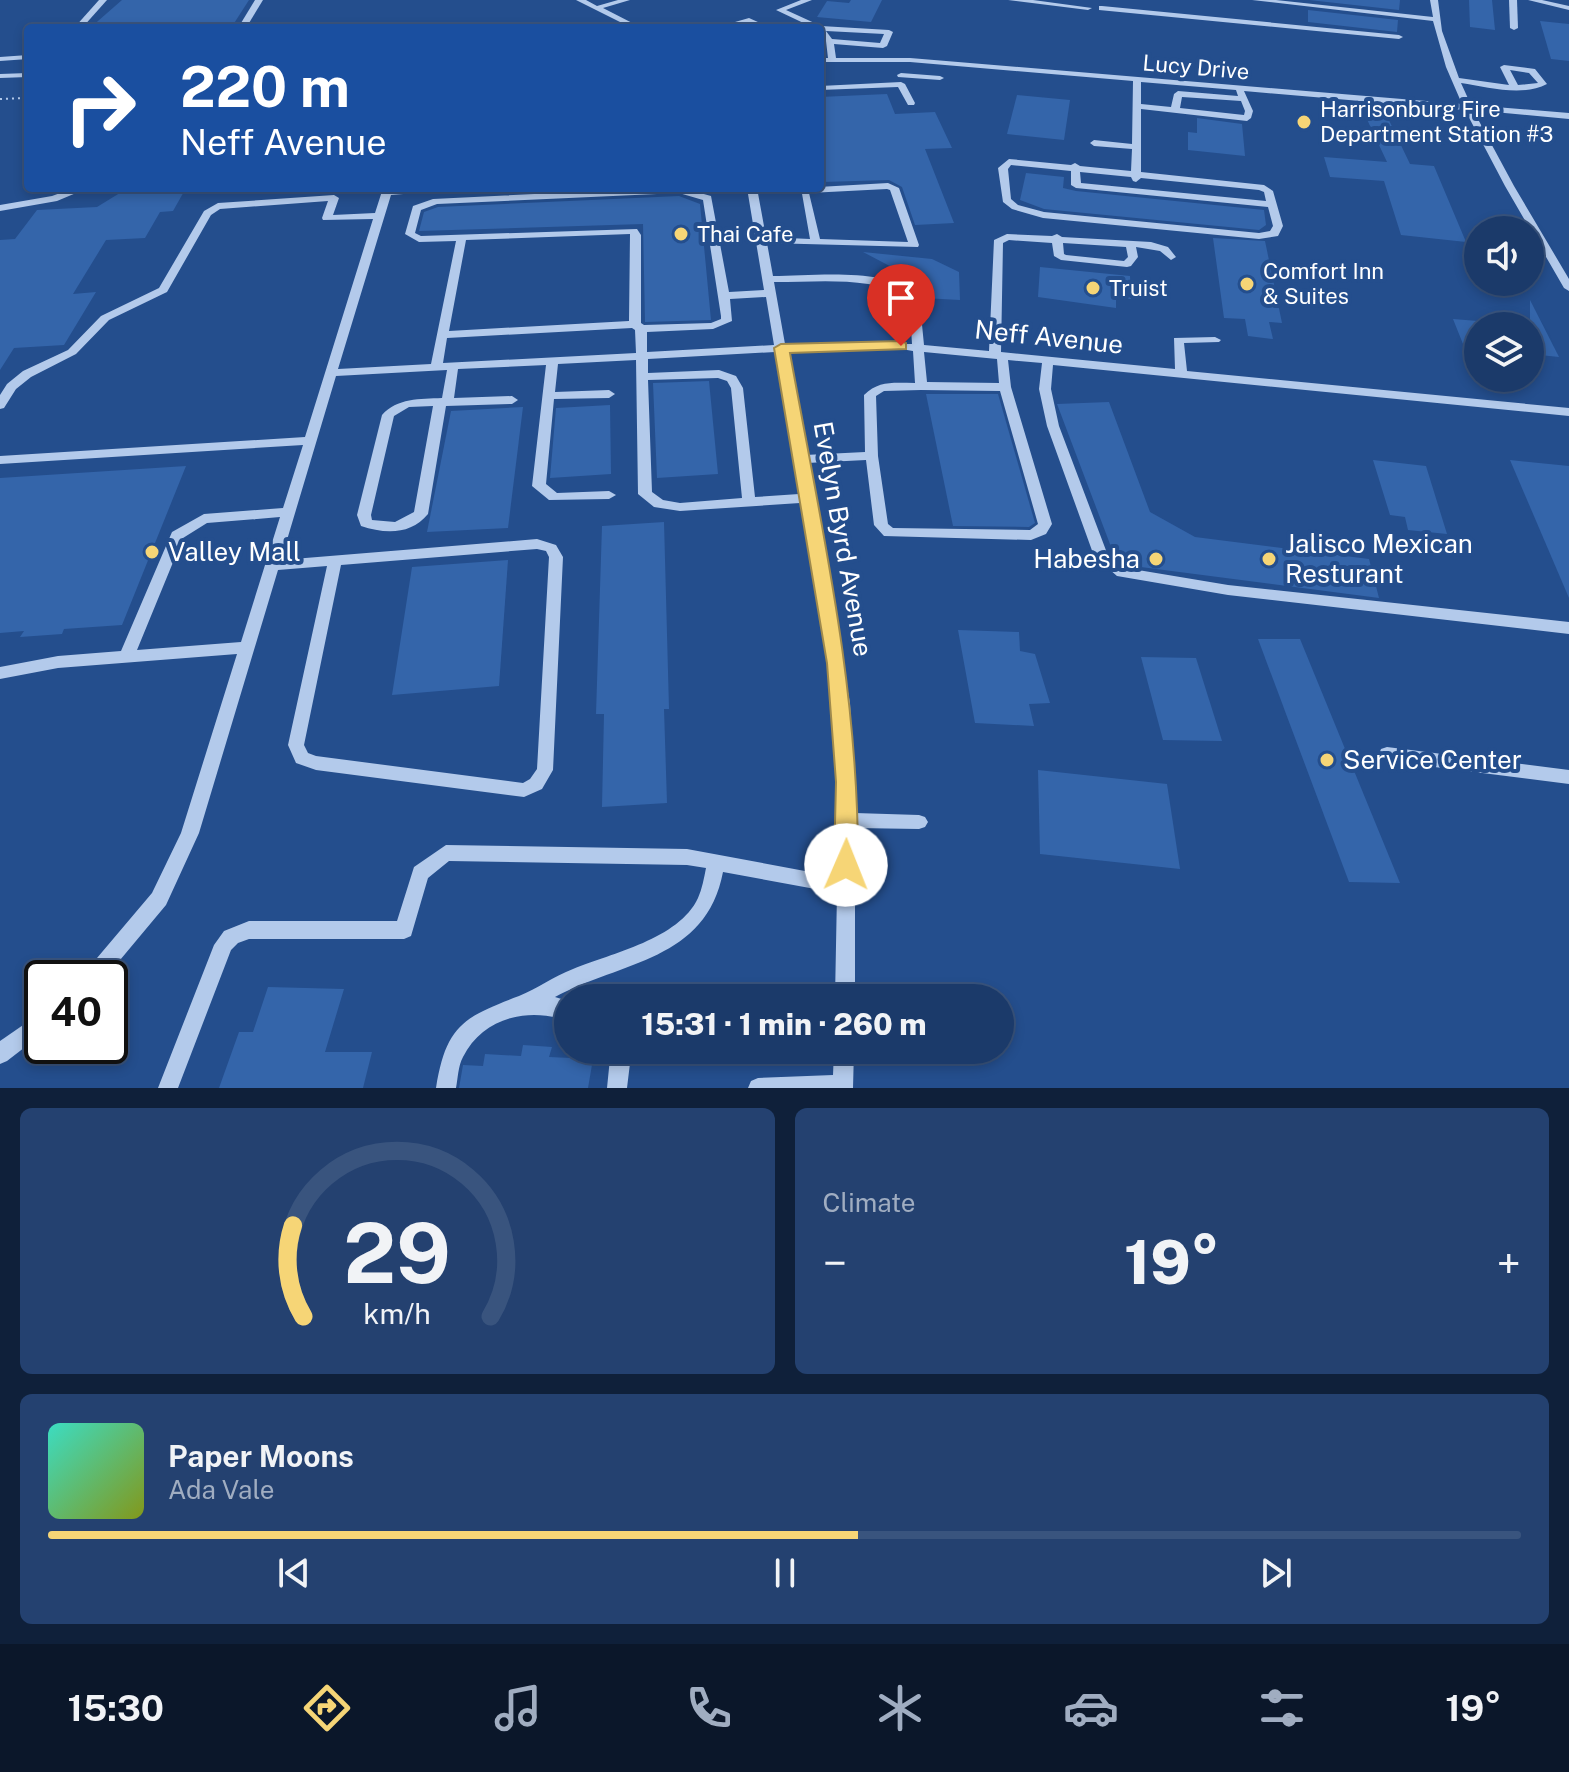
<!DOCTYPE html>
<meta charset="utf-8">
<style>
:root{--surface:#1b3a6a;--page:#244170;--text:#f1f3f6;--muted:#a0adc1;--line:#39547e;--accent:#f6d576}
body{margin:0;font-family:"Public Sans",sans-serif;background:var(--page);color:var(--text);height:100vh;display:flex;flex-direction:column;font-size:30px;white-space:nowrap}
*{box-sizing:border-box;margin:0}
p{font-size:26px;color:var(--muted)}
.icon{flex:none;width:44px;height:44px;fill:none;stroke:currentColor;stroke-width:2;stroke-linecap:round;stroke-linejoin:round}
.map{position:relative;height:1088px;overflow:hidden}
.sheet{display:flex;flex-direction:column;gap:20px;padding:20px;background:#0f203a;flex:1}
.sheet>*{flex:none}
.hud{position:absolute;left:24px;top:24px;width:800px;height:168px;border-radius:8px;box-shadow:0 4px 12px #0003,0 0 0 2px var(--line);background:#1a4fa0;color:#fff;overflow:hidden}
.fabs{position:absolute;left:1464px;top:216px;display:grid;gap:16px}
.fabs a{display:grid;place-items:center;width:80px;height:80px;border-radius:50%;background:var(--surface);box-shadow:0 4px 12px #0003,0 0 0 2px var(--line);font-size:40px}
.speed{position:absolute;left:24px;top:960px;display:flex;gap:16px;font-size:40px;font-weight:700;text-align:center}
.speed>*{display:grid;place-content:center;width:104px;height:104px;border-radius:50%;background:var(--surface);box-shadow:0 4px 12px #0003,0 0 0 2px var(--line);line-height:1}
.speed .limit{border:4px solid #111;border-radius:12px;background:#fff;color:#111}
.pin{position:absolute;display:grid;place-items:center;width:68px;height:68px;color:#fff;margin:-82px -34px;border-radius:50% 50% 50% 0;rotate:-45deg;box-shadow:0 0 8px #0007}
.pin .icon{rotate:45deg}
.me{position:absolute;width:88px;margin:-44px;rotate:1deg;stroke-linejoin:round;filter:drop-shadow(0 0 6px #0008)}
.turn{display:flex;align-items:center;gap:28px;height:168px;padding:0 24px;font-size:36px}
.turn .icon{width:104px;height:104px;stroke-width:2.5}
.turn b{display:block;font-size:56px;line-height:68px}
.big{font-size:60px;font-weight:800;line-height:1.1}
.sheet .card{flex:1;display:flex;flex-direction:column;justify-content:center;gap:12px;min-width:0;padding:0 28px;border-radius:12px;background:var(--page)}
.sheet .dial{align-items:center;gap:0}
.dial svg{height:208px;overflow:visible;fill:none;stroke:var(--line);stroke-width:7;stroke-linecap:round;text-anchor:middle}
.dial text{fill:var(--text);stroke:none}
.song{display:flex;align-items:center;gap:24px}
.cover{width:96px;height:96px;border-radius:12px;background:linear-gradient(135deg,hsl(170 70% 55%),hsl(70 70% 35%))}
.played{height:8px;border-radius:4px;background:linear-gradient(90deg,var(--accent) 55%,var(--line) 55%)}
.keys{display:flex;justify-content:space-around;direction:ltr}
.heat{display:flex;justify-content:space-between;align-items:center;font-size:44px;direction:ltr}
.sheet .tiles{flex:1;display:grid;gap:20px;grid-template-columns:1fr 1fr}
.card:last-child{grid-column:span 2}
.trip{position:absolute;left:554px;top:984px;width:460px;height:80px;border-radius:40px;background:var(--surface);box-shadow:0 4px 12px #0003,0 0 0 2px var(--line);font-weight:800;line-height:80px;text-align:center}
.tab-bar{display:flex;height:128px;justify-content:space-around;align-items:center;background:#0b172a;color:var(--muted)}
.tab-bar .icon{width:56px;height:56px}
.tab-bar .on{color:var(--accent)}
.tab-bar b{font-size:36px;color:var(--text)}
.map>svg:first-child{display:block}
.building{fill:#3465aa}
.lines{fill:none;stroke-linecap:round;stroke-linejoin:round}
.path{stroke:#b3caeb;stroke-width:2;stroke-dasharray:2 4;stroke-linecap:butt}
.minor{fill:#b3caeb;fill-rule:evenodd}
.route{fill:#f6d576;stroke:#a08a4d;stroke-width:2}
.poi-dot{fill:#f6d576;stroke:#244e8d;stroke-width:3}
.labels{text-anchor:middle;stroke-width:8;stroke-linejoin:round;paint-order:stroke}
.far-street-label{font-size:22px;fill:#fff;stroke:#244e8d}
.far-poi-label{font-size:22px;fill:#fff;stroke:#244e8d;text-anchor:start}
.street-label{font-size:26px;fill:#fff;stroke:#244e8d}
.poi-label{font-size:26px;fill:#fff;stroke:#244e8d;text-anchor:start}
</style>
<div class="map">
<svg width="1569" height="1088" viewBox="0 0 1569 1088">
<rect width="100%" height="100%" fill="#244e8d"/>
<!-- building -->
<g class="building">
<path d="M122 0H249L231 28H90Z"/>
<path d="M851 0H882L871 22 817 17 827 1 849 3Z"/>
<path d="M1309 0H1400L1399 10Z"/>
<path d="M1469 0H1492L1495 30 1470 27Z"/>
<path d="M1308 10 1398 20 1397 32 1308 22Z"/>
<path d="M1540 21 1569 24V61L1551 59Z"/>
<path d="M887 94 895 114 935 112 952 148 925 149 954 223 915 225 902 187 889 180 822 182 820 97Z"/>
<path d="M1017 95 1070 100 1064 140 1007 134Z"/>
<path d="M1364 113 1386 114 1410 164 1434 166 1466 242 1401 235 1384 181 1330 177 1324 157 1387 162Z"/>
<path d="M1197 118 1242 124 1245 156 1188 150V132L1197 133Z"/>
<path d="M1026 173 1064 177 1063 188 1076 191 1264 210 1266 225 1259 230 1044 209 1020 200Z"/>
<path d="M128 188H186L173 211 160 212 145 238 106 240 73 294 96 292 64 345 14 348 0 370V240L15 239 37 210 97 207Z"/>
<path d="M679 196 700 204 711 320 645 322 643 224 419 231 424 212 438 207Z"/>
<path d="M1213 238 1265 241 1282 323 1269 322 1273 339 1248 336 1245 319 1224 318Z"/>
<path d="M863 252 932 259 959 272 960 300 923 298 924 284Z"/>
<path d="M1040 267 1130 276 1131 299 1116 298V308L1038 297Z"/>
<path d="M1530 300 1559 357 1530 354Z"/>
<path d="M1453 319 1478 321V379H1477Z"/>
<path d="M709 381 718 474 657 478 653 383Z"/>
<path d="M926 394H998L1035 523 1029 527 953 526Z"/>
<path d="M1109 402 1150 512 1195 537 1369 559 1379 598 1133 566 1113 552 1057 404Z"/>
<path d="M610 405 611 474 550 478 556 408Z"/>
<path d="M523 407 508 528 427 532 451 411Z"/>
<path d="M1373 460 1426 466 1447 534 1408 530 1405 517 1390 515Z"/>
<path d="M1510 460 1569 466V598Z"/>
<path d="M186 466 122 625 64 629 62 634 20 637 24 631 0 633V478Z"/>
<path d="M664 522 669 709H664L667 803 602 807 604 714H596L602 526Z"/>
<path d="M508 560 499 686 392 695 412 567Z"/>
<path d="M958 630 1019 632 1020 651 1035 654 1050 703 1029 704 1034 726 975 723Z"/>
<path d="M1258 639H1300L1400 883 1349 882Z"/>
<path d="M1141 657 1196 658 1222 741 1163 740Z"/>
<path d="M1038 770 1167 784 1180 869 1040 854Z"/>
<path d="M268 987 344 989 325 1052H372L363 1088H219L239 1032H253Z"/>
<path d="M523 1045 552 1047 549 1057 593 1059 588 1088H459L463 1065 483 1066 485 1054 521 1056Z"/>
</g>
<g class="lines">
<!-- path -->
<path class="path" d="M0 99 28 98"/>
<!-- minor -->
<g class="minor">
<path d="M99 0H107L82 28H74Z"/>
<path d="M255 0H263L246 28H238Z"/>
<path d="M576 0H586L597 6 618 0H630L603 8 642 28H632Z"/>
<path d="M801 0H812L786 10 821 26 889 30 893 32 887 46 883 48 834 44 836 58H910L1462 104 1446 67 1433 21 1252 0H1276L1433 17 1430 0H1438L1442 31 1459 78 1509 85 1500 67 1504 65 1535 69 1547 84C1522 97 1488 87 1461 83L1471 105 1569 113V119L1473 110 1514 186 1569 279V291L1564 288 1505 186 1465 110 1244 91 1253 111 1251 118 1247 121 1141 109V172L1264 185 1273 191 1283 226 1278 236 1259 239 1043 218 1012 209 1003 202 998 168 1009 159 1071 165 1075 163 1080 166 1131 171 1132 149 1094 146 1090 143 1094 140 1132 144 1133 81 910 62H820V58H828L826 41 820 33V28H814L776 10ZM826 31 884 34 880 43 832 39ZM1510 70 1529 73 1538 83 1518 85ZM1141 82 1236 90 1238 96 1178 91 1174 94 1171 107 1141 104ZM1182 97 1241 101 1245 111 1244 115 1180 108ZM1011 165 1071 171V185L1076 188 1268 207 1273 226 1270 231 1259 233 1044 212 1018 205 1011 199 1008 169ZM1080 172 1131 177 1133 181 1136 182 1141 178 1259 190 1264 192 1266 201 1081 183Z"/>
<path d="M1008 0H1033L1092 8 1088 10Z"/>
<path d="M1509 0H1517L1518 28 1514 30 1510 28Z"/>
<path d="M1528 0H1542L1569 6V10Z"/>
<path d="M1102 6 1399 35 1403 37 1399 39 1099 10V6Z"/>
<path d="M749 18 771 28C762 28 758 24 750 23 740 21 725 28 714 28Z"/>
<path d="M28 55V59L0 61V57Z"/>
<path d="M28 73V77L0 78V74Z"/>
<path d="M901 73 940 76 944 78 940 80 898 77 897 75Z"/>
<path d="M901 82 905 84 915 103 914 105H908L898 87 820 90V86Z"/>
<path d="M888 183 899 188 919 245 918 247 767 243 773 276C814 276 886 267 919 294L924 345 989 351 994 240 1007 234 1052 236 1057 234 1062 237 1151 242 1168 247 1176 257 1171 260 1160 251 1136 247 1138 257 1131 266 1127 267 1061 260 1054 256 1052 243 1009 240 1003 243 1001 352 1175 369 1174 338 1215 337 1221 340 1219 342 1184 343 1187 371 1569 408V416L1053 365 1051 389 1059 426 1107 553 1126 568 1228 585 1569 622V634L1228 595 1117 576 1094 556 1047 426 1039 389 1042 363 1008 360 1011 387 1052 524 1046 534 1031 540 884 536 874 525 866 460 807 463 815 498 813 500 850 703 855 813 919 815 925 817 928 822 925 827 919 829 855 828V998H835L837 893 723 872C706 961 622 961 555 997L568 1001V1021C529 1007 483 1017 463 1057 458 1066 458 1078 456 1088H436C446 1026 463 1017 519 996 537 989 554 976 573 969 612 953 679 939 698 898 702 889 704 878 706 868L687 865 449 861 428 878 411 936 404 939H249L238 943 231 950 178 1088H158L214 945 224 931 249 921H397L414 867 446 845 687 849 837 877 839 782 834 703 800 503 680 511 654 507 638 494 636 360 558 364 555 392 609 390 615 394 609 398 554 399 546 484 557 493 609 491 616 495 609 499 549 500 532 486 546 365 458 369 454 398 512 396 518 400 512 404 446 406 428 514C411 535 385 534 361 526L357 515 382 415C397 398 420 399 442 398L447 370 336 376 281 560 537 539 556 545 563 557 553 770 542 789 524 797 316 770 296 763 288 745 327 566 278 570 199 833 166 905 105 978H83L86 971 152 893 181 833 237 654 58 668 0 679V667L58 656 121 651 172 532 204 514 283 508 303 445 0 464V456L305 437 373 219 323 220 322 218 328 201 220 209 211 215 167 292 109 320 76 354 31 377 16 389 4 408 0 409V395L7 384 23 371 68 350 101 316 159 288 204 211 218 203 334 195 339 198 333 215 375 213 383 188H445L440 191 391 195 338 369 431 364 456 241 419 242 405 234 413 206 433 199 660 188H682L711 196 729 292 764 290 747 188H757L766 237 810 239 801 188ZM887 189 890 190 908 242 820 239 809 193ZM679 193 703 200 721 316V319L711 323 644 325 641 323V235L637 229 421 236 415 233 421 210 437 204ZM630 234 629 321 449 331 466 240ZM1063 243 1126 247 1128 257 1124 261 1066 255 1064 254ZM774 282C819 282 867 276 909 296L912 344H785ZM766 297 774 345 647 352V332L713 329 732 321 730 299ZM632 328 635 330 636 353 443 363 447 338ZM901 349 913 351 915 383C895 383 879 380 864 395L865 452 805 455 786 351ZM775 352 799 494 755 497 743 388 736 376 719 370 648 373V359ZM924 352 997 359 999 383 927 382ZM718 378 727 381 731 388 742 498 680 503 663 500 652 492 648 380ZM921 390 1000 391 1038 524 1030 530 893 528 888 524 878 456 876 396 884 391ZM433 406 414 512 395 522 372 520 371 515 394 416 409 407ZM280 517 241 642 137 650 183 538 207 523ZM537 549 546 551 549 557 537 769 530 779 523 783 316 756 308 753 304 745 341 565Z"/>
<path d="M74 188H88L57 201 0 211V205L52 196Z"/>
<path d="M1387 747 1569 770V784L1387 761 1381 759 1379 754 1381 749Z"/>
<path d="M42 1012V1034L7 1061 0 1064V1041Z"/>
<path d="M607 1050H629L631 1055 627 1088H607L610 1058Z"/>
<path d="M834 1050H854L853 1088H748L751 1081 758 1078 833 1075Z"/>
</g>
</g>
<!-- route -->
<path class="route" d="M901 341 906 343V349L790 353C821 525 859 688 858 865L854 872 846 875 838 872 834 865 836 782 827 663 774 348 781 344Z"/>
<!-- markers -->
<g class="poi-dot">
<circle cx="1304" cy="122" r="8"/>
<circle cx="681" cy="234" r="8"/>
<circle cx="1247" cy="284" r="8"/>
<circle cx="1093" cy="288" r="8"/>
<circle cx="152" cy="552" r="8"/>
<circle cx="1156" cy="559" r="8"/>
<circle cx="1269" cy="559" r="8"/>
<circle cx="1327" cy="760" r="8"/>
</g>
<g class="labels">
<!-- far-street labels -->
<g class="far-street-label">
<text transform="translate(1196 67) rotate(5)" y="8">Lucy Drive</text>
</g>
<!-- far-poi labels -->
<g class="far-poi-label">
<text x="1320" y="117">Harrisonburg Fire<tspan x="1320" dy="25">Department Station #3</tspan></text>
<text x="697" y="242">Thai Cafe</text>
<text x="1263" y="279">Comfort Inn<tspan x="1263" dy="25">&amp; Suites</tspan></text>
<text x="1109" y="296">Truist</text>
</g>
<!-- street labels -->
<g class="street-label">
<text transform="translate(1049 337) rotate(6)" y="9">Neff Avenue</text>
<text transform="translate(843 539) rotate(80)" y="9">Evelyn Byrd Avenue</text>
</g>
<!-- poi labels -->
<g class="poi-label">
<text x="1285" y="553">Jalisco Mexican<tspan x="1285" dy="30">Resturant</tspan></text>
<text x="168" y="561">Valley Mall</text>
<text x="1140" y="568" text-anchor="end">Habesha</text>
<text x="1343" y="769">Service Center</text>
</g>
</g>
</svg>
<div class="fabs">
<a><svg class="icon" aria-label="sound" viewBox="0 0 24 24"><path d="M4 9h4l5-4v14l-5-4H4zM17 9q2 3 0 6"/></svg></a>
<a><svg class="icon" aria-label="layers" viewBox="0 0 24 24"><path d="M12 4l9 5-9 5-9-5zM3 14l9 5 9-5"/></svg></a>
</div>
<div class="speed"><div class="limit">40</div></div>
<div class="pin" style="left:901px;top:346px;background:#d93025"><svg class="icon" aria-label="arrive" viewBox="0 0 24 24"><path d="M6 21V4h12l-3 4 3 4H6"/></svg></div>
<svg class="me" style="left:846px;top:865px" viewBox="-20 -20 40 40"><circle r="19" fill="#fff"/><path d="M0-13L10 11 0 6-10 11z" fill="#f6d576"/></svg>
<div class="trip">15:31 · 1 min · 260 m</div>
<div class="hud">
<div class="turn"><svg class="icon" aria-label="right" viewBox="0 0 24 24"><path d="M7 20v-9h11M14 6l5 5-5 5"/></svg><div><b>220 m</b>Neff Avenue</div></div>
</div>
</div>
<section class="sheet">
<div class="tiles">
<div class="card dial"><svg viewBox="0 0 100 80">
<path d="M14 69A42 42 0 1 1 86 69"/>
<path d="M14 69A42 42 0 0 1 10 34" stroke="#f6d576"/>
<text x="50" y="56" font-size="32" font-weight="700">29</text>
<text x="50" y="72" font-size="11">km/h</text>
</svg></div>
<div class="card"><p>Climate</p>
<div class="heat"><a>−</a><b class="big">19°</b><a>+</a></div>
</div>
<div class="card">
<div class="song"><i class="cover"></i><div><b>Paper Moons</b><p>Ada Vale</p></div></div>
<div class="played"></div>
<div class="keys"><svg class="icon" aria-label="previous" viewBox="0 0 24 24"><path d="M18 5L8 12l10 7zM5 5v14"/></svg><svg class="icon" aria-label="pause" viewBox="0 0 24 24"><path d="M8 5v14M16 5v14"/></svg><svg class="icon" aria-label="next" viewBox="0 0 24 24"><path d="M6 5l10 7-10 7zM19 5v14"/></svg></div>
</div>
</div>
</section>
<nav class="tab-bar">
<b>15:30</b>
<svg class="icon on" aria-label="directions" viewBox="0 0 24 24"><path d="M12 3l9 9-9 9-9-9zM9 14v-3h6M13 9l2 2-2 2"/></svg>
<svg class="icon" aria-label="music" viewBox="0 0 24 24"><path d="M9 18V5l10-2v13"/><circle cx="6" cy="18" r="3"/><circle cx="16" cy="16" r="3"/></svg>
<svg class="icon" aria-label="phone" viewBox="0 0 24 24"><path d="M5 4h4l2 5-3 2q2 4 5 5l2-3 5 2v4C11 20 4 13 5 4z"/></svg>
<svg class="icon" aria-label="climate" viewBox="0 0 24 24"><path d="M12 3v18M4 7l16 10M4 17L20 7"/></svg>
<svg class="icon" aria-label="car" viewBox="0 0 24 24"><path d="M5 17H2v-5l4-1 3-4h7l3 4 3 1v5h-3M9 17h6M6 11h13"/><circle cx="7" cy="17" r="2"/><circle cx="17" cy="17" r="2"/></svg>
<svg class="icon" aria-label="filters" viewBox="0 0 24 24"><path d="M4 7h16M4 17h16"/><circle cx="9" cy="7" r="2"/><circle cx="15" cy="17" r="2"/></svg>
<b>19°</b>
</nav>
